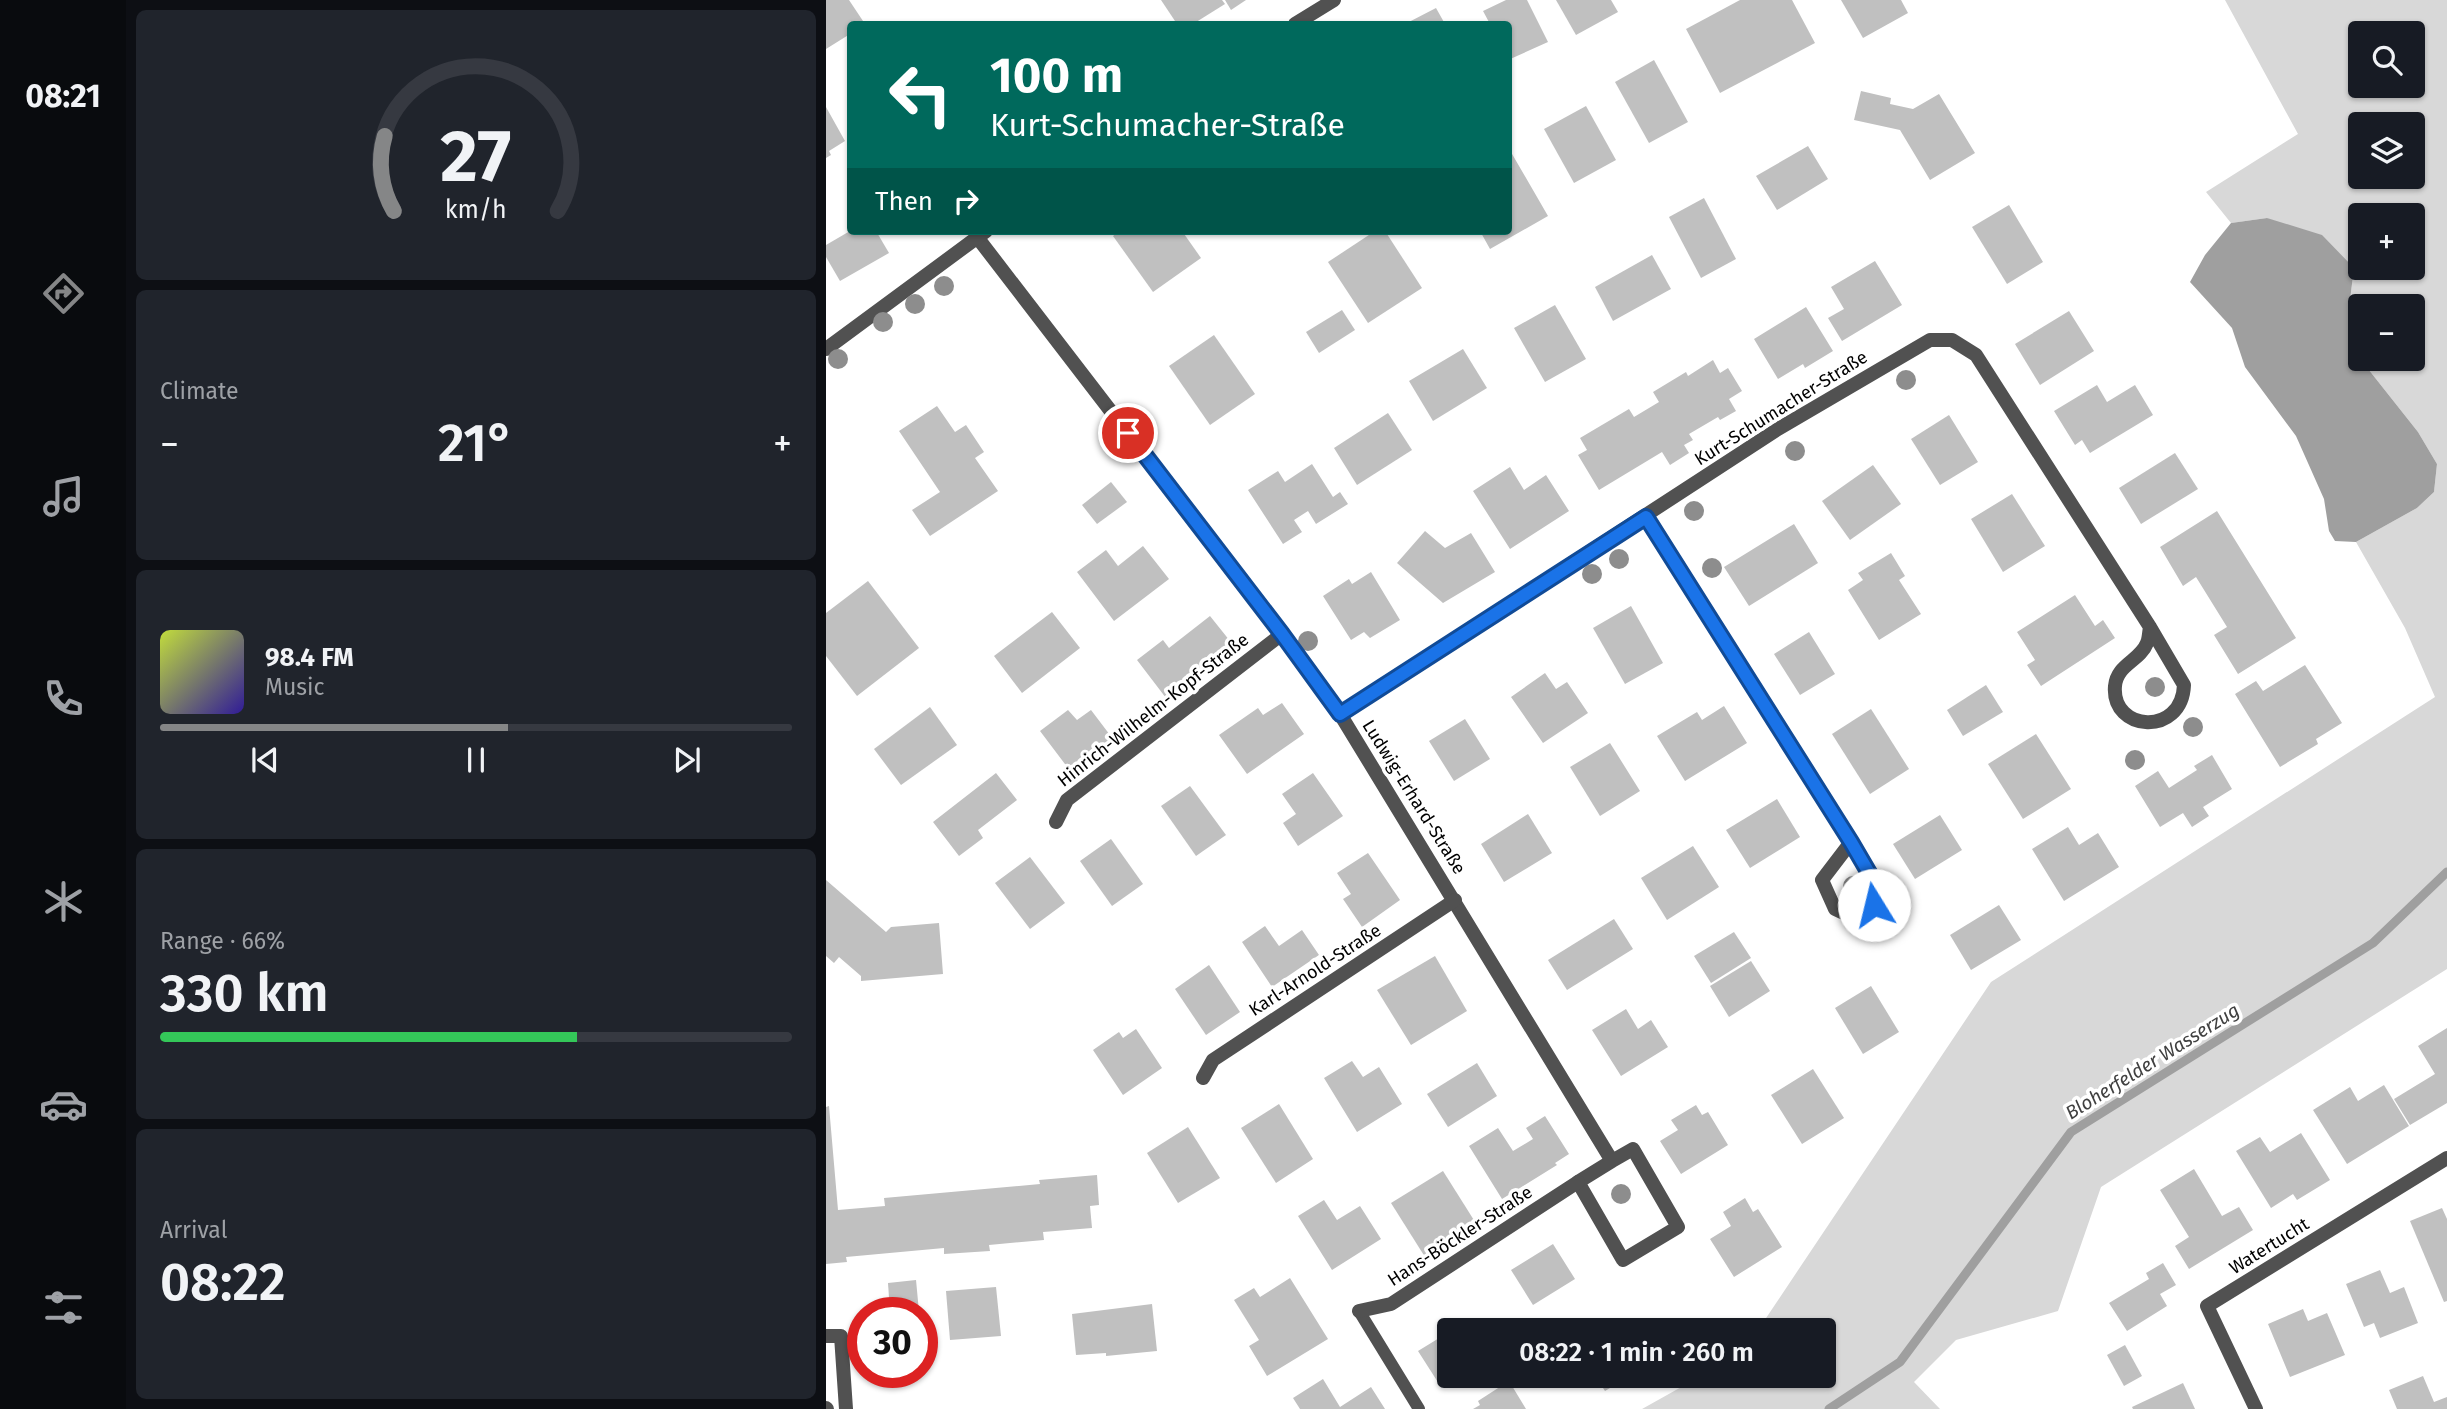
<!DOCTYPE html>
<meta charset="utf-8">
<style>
:root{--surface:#171b24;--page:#20242c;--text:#f1f3f6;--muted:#9ea1a6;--line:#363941;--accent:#858687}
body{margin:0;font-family:"Fira Sans",sans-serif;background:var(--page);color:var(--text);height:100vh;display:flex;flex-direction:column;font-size:26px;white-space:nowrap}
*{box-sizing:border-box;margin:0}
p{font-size:23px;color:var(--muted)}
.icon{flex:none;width:38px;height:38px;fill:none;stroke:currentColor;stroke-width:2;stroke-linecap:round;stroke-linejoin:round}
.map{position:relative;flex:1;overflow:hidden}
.drawer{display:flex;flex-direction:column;gap:10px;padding:10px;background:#0d0f14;width:700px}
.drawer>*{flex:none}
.hud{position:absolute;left:21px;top:21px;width:665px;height:214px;border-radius:7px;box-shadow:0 2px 5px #0004;background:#00695c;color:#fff;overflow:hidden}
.tools{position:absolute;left:1522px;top:21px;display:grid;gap:14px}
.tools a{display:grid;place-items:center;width:77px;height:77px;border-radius:7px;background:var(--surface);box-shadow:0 2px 5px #0004;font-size:35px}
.speed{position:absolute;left:21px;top:1297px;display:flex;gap:14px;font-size:35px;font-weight:700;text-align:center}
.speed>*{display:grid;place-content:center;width:91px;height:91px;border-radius:50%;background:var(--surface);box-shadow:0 2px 5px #0004;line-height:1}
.speed .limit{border:10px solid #d22;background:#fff;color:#111}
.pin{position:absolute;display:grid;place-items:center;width:60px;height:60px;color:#fff;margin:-30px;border:4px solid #fff;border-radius:50%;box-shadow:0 2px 7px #0007}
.me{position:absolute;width:77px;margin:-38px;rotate:351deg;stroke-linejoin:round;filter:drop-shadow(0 0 5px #0008)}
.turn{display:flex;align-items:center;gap:24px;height:147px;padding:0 28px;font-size:32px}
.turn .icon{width:91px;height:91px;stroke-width:2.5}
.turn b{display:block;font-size:49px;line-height:60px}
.then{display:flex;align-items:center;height:66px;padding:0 28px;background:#0003;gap:14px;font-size:26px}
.big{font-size:52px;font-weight:600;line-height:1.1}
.drawer .widget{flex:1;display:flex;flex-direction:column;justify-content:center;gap:10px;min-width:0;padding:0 24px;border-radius:10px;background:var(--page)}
.drawer .dial{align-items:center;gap:0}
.dial svg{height:182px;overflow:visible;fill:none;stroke:var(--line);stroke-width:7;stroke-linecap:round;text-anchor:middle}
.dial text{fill:var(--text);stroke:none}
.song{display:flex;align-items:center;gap:21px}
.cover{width:84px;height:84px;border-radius:10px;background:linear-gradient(135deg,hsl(70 70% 55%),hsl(250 70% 35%))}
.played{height:7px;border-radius:4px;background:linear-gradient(90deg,var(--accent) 55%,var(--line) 55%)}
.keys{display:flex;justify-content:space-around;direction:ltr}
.heat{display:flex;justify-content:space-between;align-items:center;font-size:38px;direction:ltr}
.charge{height:10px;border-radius:5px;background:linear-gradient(90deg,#34c759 66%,var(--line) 0)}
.trip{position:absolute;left:611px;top:1318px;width:399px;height:70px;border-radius:7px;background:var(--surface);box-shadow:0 2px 5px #0004;font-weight:600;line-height:70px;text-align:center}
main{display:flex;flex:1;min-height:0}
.menu{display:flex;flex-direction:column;width:126px;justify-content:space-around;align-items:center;background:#090b0e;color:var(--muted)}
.menu .icon{width:49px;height:49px}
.menu .selected{color:var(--accent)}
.menu b{font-size:32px;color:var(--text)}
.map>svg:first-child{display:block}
.green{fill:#d8d8d8;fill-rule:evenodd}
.water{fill:#9f9f9f}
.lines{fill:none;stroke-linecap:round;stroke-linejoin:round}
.stream{stroke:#9f9f9f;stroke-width:9}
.building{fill:#c0c0c0}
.service{stroke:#515151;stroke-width:12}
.minor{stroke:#515151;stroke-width:14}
.tree{fill:#8d8d8d}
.route-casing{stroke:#114b97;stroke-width:18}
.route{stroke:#1a73e8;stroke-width:12}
.labels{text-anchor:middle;stroke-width:7;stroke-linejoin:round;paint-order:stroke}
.street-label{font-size:18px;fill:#000;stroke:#fff}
.water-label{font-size:19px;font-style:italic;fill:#404040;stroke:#fff}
</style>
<main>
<nav class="menu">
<b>08:21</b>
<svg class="icon selected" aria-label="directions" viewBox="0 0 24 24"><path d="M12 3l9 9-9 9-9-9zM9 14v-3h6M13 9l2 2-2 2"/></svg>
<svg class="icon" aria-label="music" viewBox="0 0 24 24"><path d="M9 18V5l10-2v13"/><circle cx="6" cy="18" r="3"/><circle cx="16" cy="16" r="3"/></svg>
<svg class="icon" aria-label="phone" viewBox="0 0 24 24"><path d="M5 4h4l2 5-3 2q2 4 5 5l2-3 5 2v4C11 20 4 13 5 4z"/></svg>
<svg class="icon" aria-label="climate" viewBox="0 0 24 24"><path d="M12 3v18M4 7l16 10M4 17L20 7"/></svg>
<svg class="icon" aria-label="car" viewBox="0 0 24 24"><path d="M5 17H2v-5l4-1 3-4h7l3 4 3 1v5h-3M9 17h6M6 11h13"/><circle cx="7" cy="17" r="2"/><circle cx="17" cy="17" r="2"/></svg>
<svg class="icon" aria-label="filters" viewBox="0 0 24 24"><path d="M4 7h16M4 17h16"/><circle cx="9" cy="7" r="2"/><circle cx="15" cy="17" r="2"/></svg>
</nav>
<section class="drawer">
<div class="widget dial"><svg viewBox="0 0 100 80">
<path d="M14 69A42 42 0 1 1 86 69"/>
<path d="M14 69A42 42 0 0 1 10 36" stroke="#858687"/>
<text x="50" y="56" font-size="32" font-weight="700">27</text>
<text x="50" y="72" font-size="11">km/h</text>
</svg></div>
<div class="widget"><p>Climate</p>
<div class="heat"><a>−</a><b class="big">21°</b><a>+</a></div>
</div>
<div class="widget">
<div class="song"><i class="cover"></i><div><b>98.4 FM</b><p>Music</p></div></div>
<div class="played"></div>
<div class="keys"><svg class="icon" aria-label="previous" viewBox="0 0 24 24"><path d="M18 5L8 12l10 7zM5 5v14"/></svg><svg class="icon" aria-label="pause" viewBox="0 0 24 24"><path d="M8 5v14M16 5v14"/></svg><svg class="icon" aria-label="next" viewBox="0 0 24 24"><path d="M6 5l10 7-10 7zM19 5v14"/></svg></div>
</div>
<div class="widget"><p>Range · 66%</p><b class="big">330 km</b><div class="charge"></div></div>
<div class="widget"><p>Arrival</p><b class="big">08:22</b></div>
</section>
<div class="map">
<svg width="1621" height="1409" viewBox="0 0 1621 1409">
<rect width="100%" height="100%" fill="#fff"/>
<!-- green -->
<path class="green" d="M1399 0H1621V969L1275 1187 1232 1311 1130 1340 1088 1382 1114 1409H816L875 1376H998V1330H932L1165 982 1609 697 1579 628 1530 542 1591 508 1608 492 1611 464 1592 432 1535 360 1522 316 1528 268 1441 218 1405 223 1380 192 1472 134ZM1535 33H1587V86H1535ZM1535 124H1587V177H1535ZM1535 215H1587V268H1535ZM1535 306H1587V359H1535Z"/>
<!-- water -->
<path class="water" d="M1441 218 1496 235 1528 268 1522 316 1535 360 1592 432 1611 464 1608 492 1591 508 1530 542 1509 541 1503 531 1498 499 1470 436 1419 367 1406 328 1364 282 1379 255 1405 223Z"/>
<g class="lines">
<!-- stream -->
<path class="stream" d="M1003 1409 1074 1362 1245 1132 1547 943 1621 872"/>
</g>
<!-- building -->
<g class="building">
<path d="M0 0H23L39 24H24V34L0 49Z"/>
<path d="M335 0H396L399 4 367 24H351Z"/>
<path d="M399 0H420L405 10Z"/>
<path d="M680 0H701L722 42 682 60V24H664L657 11Z"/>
<path d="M730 0H785L792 12 750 35Z"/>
<path d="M914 0H966L989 43 894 93 860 29Z"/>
<path d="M1015 0H1075L1082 13 1037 38Z"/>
<path d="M610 8 619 24H579Z"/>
<path d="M828 60 862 122 823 143 789 82Z"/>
<path d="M1035 91 1065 98 1064 104 1087 109 1113 94 1149 153 1104 180 1074 130 1028 120Z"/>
<path d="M760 106 790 160 748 183 718 129Z"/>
<path d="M0 107 19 141 3 151 5 155 0 158Z"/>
<path d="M982 146 1002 179 951 210 930 176Z"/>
<path d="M682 147 722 216 664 249 654 231H682Z"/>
<path d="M878 198 910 259 875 278 843 217Z"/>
<path d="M1183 205 1217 262 1181 284 1146 227Z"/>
<path d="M24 231H50L63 253 14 281 0 257V245Z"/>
<path d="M294 231H356L375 258 327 292 287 236Z"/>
<path d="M549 231H559L596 288 542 323 502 262Z"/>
<path d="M826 255 845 289 787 321 769 287Z"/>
<path d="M1049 261 1076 305 1016 341 1002 318 1018 309 1005 287Z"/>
<path d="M729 305 760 359 719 382 688 328Z"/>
<path d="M980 307 1007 351 979 368 977 364 952 379 928 339Z"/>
<path d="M516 310 529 330 493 353 480 332Z"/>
<path d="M1243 311 1268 351 1214 385 1189 344Z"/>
<path d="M388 335 429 394 384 425 343 366Z"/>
<path d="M637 349 661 388 607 421 583 381Z"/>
<path d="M887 360 894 373 902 368 916 391 903 399 910 411 894 420 892 417 863 434 867 440 858 445 863 453 844 465 836 452 773 490 752 455 761 450 754 438 803 409 808 417 833 402 827 392 860 372 862 376Z"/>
<path d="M1271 385 1281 402 1309 385 1327 415 1264 453 1256 440 1249 445 1228 411Z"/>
<path d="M111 406 129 432 140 425 158 452 149 458 172 491 104 536 86 510 114 492 73 431Z"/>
<path d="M562 413 586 450 531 485 508 448Z"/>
<path d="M1123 415 1152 462 1114 485 1085 439Z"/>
<path d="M1349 453 1372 489 1315 524 1293 488Z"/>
<path d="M486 464 507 497 514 492 522 504 490 524 482 511 468 520 476 532 457 544 422 490 452 471 459 482Z"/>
<path d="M1047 465 1075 504 1024 540 996 501Z"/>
<path d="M684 467 698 490 720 475 743 511 684 549 647 491Z"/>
<path d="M285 482 301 502 271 524 256 505Z"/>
<path d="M1186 494 1219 546 1177 572 1145 519Z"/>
<path d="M1391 511 1470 638 1412 674 1388 635 1401 627 1370 577 1357 586 1334 547Z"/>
<path d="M968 524 992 563 923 606 898 567Z"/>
<path d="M599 531 619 548 645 533 669 572 617 603 571 563Z"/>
<path d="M317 546 343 579 288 621 251 572 280 550 292 566Z"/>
<path d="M1065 553 1079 576 1073 580 1095 614 1053 640 1022 590 1037 580 1032 573Z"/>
<path d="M545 572 574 620 544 638 538 632 525 640 497 596 523 579 526 584Z"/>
<path d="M42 581 93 648 31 696 0 656V613Z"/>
<path d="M1249 595 1269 626 1277 620 1289 638 1215 686 1201 665 1209 660 1191 632Z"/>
<path d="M805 606 837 663 799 684 767 628Z"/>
<path d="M226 612 254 648 196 693 168 656Z"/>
<path d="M384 616 408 646 340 698 311 660 337 640 343 648Z"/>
<path d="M983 632 1009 674 974 695 948 654Z"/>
<path d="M1479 665 1516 723 1490 739 1492 744 1454 767 1409 694 1430 681 1437 691Z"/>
<path d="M719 673 730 689 741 682 762 713 717 743 685 697Z"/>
<path d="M1160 685 1177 712 1137 736 1121 710Z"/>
<path d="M456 703 478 734 421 774 393 735 432 708 437 715Z"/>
<path d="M898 706 921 743 859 781 831 736 871 712 876 720Z"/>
<path d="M104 707 131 745 75 785 48 749Z"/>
<path d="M1045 709 1083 769 1044 794 1006 734Z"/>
<path d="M242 710 251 720 265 710 287 739 245 772 214 731Z"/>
<path d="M639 719 664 759 628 781 603 741Z"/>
<path d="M1210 734 1245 789 1197 819 1162 764Z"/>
<path d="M784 743 814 791 774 816 744 767Z"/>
<path d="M1386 755 1406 789 1377 807 1383 816 1366 827 1357 813 1334 827 1309 786 1332 771 1343 788 1371 770 1368 766Z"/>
<path d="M170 773 191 800 152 830 157 838 133 856 107 822Z"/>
<path d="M487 773 517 816 472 846 457 823 470 814 456 794Z"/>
<path d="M364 786 400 835 370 856 335 806Z"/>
<path d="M951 799 974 837 924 868 900 830Z"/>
<path d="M702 814 726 853 678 882 655 844Z"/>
<path d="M1114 815 1136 850 1089 879 1067 844Z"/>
<path d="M1242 827 1253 845 1272 833 1293 867 1238 901 1206 849Z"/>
<path d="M285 839 317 884 286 906 254 861Z"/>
<path d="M867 846 893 887 841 920 815 878Z"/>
<path d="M542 853 574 900 536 927 517 899 525 894 511 873Z"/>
<path d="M204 857 239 903 204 929 169 883Z"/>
<path d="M0 880 60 932 65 927 113 923 117 974 35 981V976L13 957 8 963 0 956Z"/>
<path d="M1173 905 1195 940 1145 970 1124 935Z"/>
<path d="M788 919 807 949 741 990 722 960Z"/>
<path d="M439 926 453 946 476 930 493 955 446 987 416 942Z"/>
<path d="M908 932 925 958 885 983 868 956Z"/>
<path d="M609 956 641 1011 585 1045 551 990Z"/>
<path d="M925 961 944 991 903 1017 884 986Z"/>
<path d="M383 965 414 1012 380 1035 349 989Z"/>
<path d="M1045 986 1073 1032 1037 1054 1009 1008Z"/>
<path d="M800 1009 812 1029 825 1020 842 1047 795 1076 766 1030Z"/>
<path d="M1621 1028V1103L1584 1125 1568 1099 1609 1074 1592 1046Z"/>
<path d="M310 1029 336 1068 297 1095 267 1050 293 1032 297 1038Z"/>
<path d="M526 1061 537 1077 553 1067 576 1104 531 1132 498 1078Z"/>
<path d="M651 1063 671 1096 622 1127 601 1094Z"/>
<path d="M987 1069 1018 1118 976 1144 945 1095Z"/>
<path d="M1558 1085 1583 1126 1521 1164 1487 1110 1524 1087 1532 1101Z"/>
<path d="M453 1104 487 1159 450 1183 415 1128Z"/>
<path d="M870 1105 876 1115 882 1112 902 1145 855 1174 834 1141 852 1130 845 1120Z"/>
<path d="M3 1106 12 1210 59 1206 58 1198 214 1184 213 1180 271 1175 273 1205 264 1206 266 1228 217 1232 218 1240 163 1245 164 1251 118 1254V1248L20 1257 21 1262 0 1264V1107Z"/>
<path d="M719 1116 743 1154 729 1163 731 1165 676 1199 643 1146 672 1128 687 1151 707 1139 700 1128Z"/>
<path d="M362 1127 394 1178 352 1203 321 1153Z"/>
<path d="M1475 1133 1504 1180 1471 1200 1467 1194 1445 1208 1410 1151 1434 1137 1444 1152Z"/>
<path d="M1368 1169 1396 1216 1413 1207 1427 1230 1363 1269 1349 1246 1363 1237 1334 1190Z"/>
<path d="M617 1171 651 1225 599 1257 565 1203Z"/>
<path d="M919 1198 927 1212 932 1209 956 1247 908 1277 884 1239 905 1226 897 1212Z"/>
<path d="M498 1200 511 1220 534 1206 555 1239 506 1270 472 1216Z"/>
<path d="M1616 1208 1621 1219V1301L1618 1302 1584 1221Z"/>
<path d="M727 1244 749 1279 707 1305 685 1270Z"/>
<path d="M1337 1263 1350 1285 1334 1294 1341 1306 1301 1331 1283 1303 1323 1279 1320 1273Z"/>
<path d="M1554 1270 1564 1293 1578 1287 1592 1323 1554 1338 1548 1323 1538 1327 1520 1284Z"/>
<path d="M464 1278 502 1339 441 1376 423 1346 433 1340 408 1300 428 1288 434 1297Z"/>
<path d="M90 1280 93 1312H64L62 1283Z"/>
<path d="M170 1287 175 1336 124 1340 120 1291Z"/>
<path d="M326 1304 331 1351 280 1356V1353L250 1355 246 1314Z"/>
<path d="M1477 1309 1482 1321 1501 1313 1519 1355 1464 1377 1442 1324Z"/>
<path d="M780 1320 786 1330H765Z"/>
<path d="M847 1320 853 1330H832Z"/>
<path d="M623 1332V1376H634L615 1387 592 1351Z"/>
<path d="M1299 1345 1316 1376 1298 1386 1281 1355Z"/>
<path d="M769 1376H804L779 1391Z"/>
<path d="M1597 1376 1608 1402 1621 1397V1409H1571L1563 1390Z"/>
<path d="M497 1379 514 1407 545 1387 559 1409H474L467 1398Z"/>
<path d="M683 1381 700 1409H647L654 1405 652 1401Z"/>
<path d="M1357 1383 1369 1409H1307L1306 1407Z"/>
</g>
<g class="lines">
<!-- service -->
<path class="service" d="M533 1311 593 1409"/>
<!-- minor -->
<g class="minor">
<path d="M469 24 508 0"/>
<path d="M151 237 456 634 514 714 786 1161 807 1149 852 1227 797 1260 752 1182 786 1161"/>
<path d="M0 349 160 231"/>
<path d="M820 517 1025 842 1053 890 1048 905 1024 916 1009 909 996 880 1025 842"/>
<path d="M514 714 952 429 1104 340H1126L1150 355 1324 627 1358 685C1356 737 1285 732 1289 686 1291 664 1314 661 1321 643 1323 639 1323 632 1324 627"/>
<path d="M230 822 241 800 456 634"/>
<path d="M377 1078 387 1060 629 900"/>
<path d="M533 1311 565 1304 752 1182"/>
<path d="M0 1336H15L20 1409"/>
<path d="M0 1408 1 1409"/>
<path d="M1430 1409 1381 1306 1621 1158"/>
</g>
</g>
<!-- trees -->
<g class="tree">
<circle cx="118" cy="286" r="10"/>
<circle cx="89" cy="304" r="10"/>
<circle cx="57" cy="322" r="10"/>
<circle cx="12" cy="359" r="10"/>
<circle cx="1080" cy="380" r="10"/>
<circle cx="969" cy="451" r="10"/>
<circle cx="868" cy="511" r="10"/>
<circle cx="793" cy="559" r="10"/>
<circle cx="886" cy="568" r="10"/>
<circle cx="766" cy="574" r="10"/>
<circle cx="482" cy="641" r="10"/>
<circle cx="1329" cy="687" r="10"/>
<circle cx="1367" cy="727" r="10"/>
<circle cx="1309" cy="760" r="10"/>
<circle cx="1027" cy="886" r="10"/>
<circle cx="795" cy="1194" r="10"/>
</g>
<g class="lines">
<!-- route casing -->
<g class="route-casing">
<path id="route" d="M302 433 456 634 514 714 820 517 1025 842 1053 890 1048 905"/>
</g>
<!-- route -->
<use href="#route" class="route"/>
</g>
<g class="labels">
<!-- street labels -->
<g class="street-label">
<text transform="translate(955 408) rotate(-32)" y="6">Kurt-Schumacher-Straße</text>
<text transform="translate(327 710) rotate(-38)" y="6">Hinrich-Wilhelm-Kopf-Straße</text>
<text transform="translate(588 797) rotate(58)" y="6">Ludwig-Erhard-Straße</text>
<text transform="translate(489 970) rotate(-33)" y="6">Karl-Arnold-Straße</text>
<text transform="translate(634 1236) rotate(-33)" y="6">Hans-Böckler-Straße</text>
<text transform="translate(1443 1246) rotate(-32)" y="6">Watertucht</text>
</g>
<!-- water labels -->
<g class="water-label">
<text transform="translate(1326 1061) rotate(-32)" y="7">Bloherfelder Wasserzug</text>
</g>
</g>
</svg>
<div class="tools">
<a><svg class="icon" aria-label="search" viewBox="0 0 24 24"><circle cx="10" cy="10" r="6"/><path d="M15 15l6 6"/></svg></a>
<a><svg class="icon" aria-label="layers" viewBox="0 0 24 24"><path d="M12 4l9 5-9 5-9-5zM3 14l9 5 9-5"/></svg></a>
<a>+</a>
<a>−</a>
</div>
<div class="speed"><div class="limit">30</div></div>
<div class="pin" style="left:302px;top:433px;background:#d93025"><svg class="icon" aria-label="arrive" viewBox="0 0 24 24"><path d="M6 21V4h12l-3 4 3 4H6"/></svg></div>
<svg class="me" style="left:1048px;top:905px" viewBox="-20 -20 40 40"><circle r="19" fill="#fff"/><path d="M0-13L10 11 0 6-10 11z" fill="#1a73e8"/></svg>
<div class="trip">08:22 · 1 min · 260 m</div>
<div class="hud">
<div class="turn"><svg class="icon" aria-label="left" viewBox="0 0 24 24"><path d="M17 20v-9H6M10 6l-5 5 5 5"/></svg><div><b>100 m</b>Kurt-Schumacher-Straße</div></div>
<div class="then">Then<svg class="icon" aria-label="right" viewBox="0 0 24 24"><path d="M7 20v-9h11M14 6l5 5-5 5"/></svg></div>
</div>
</div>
</main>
